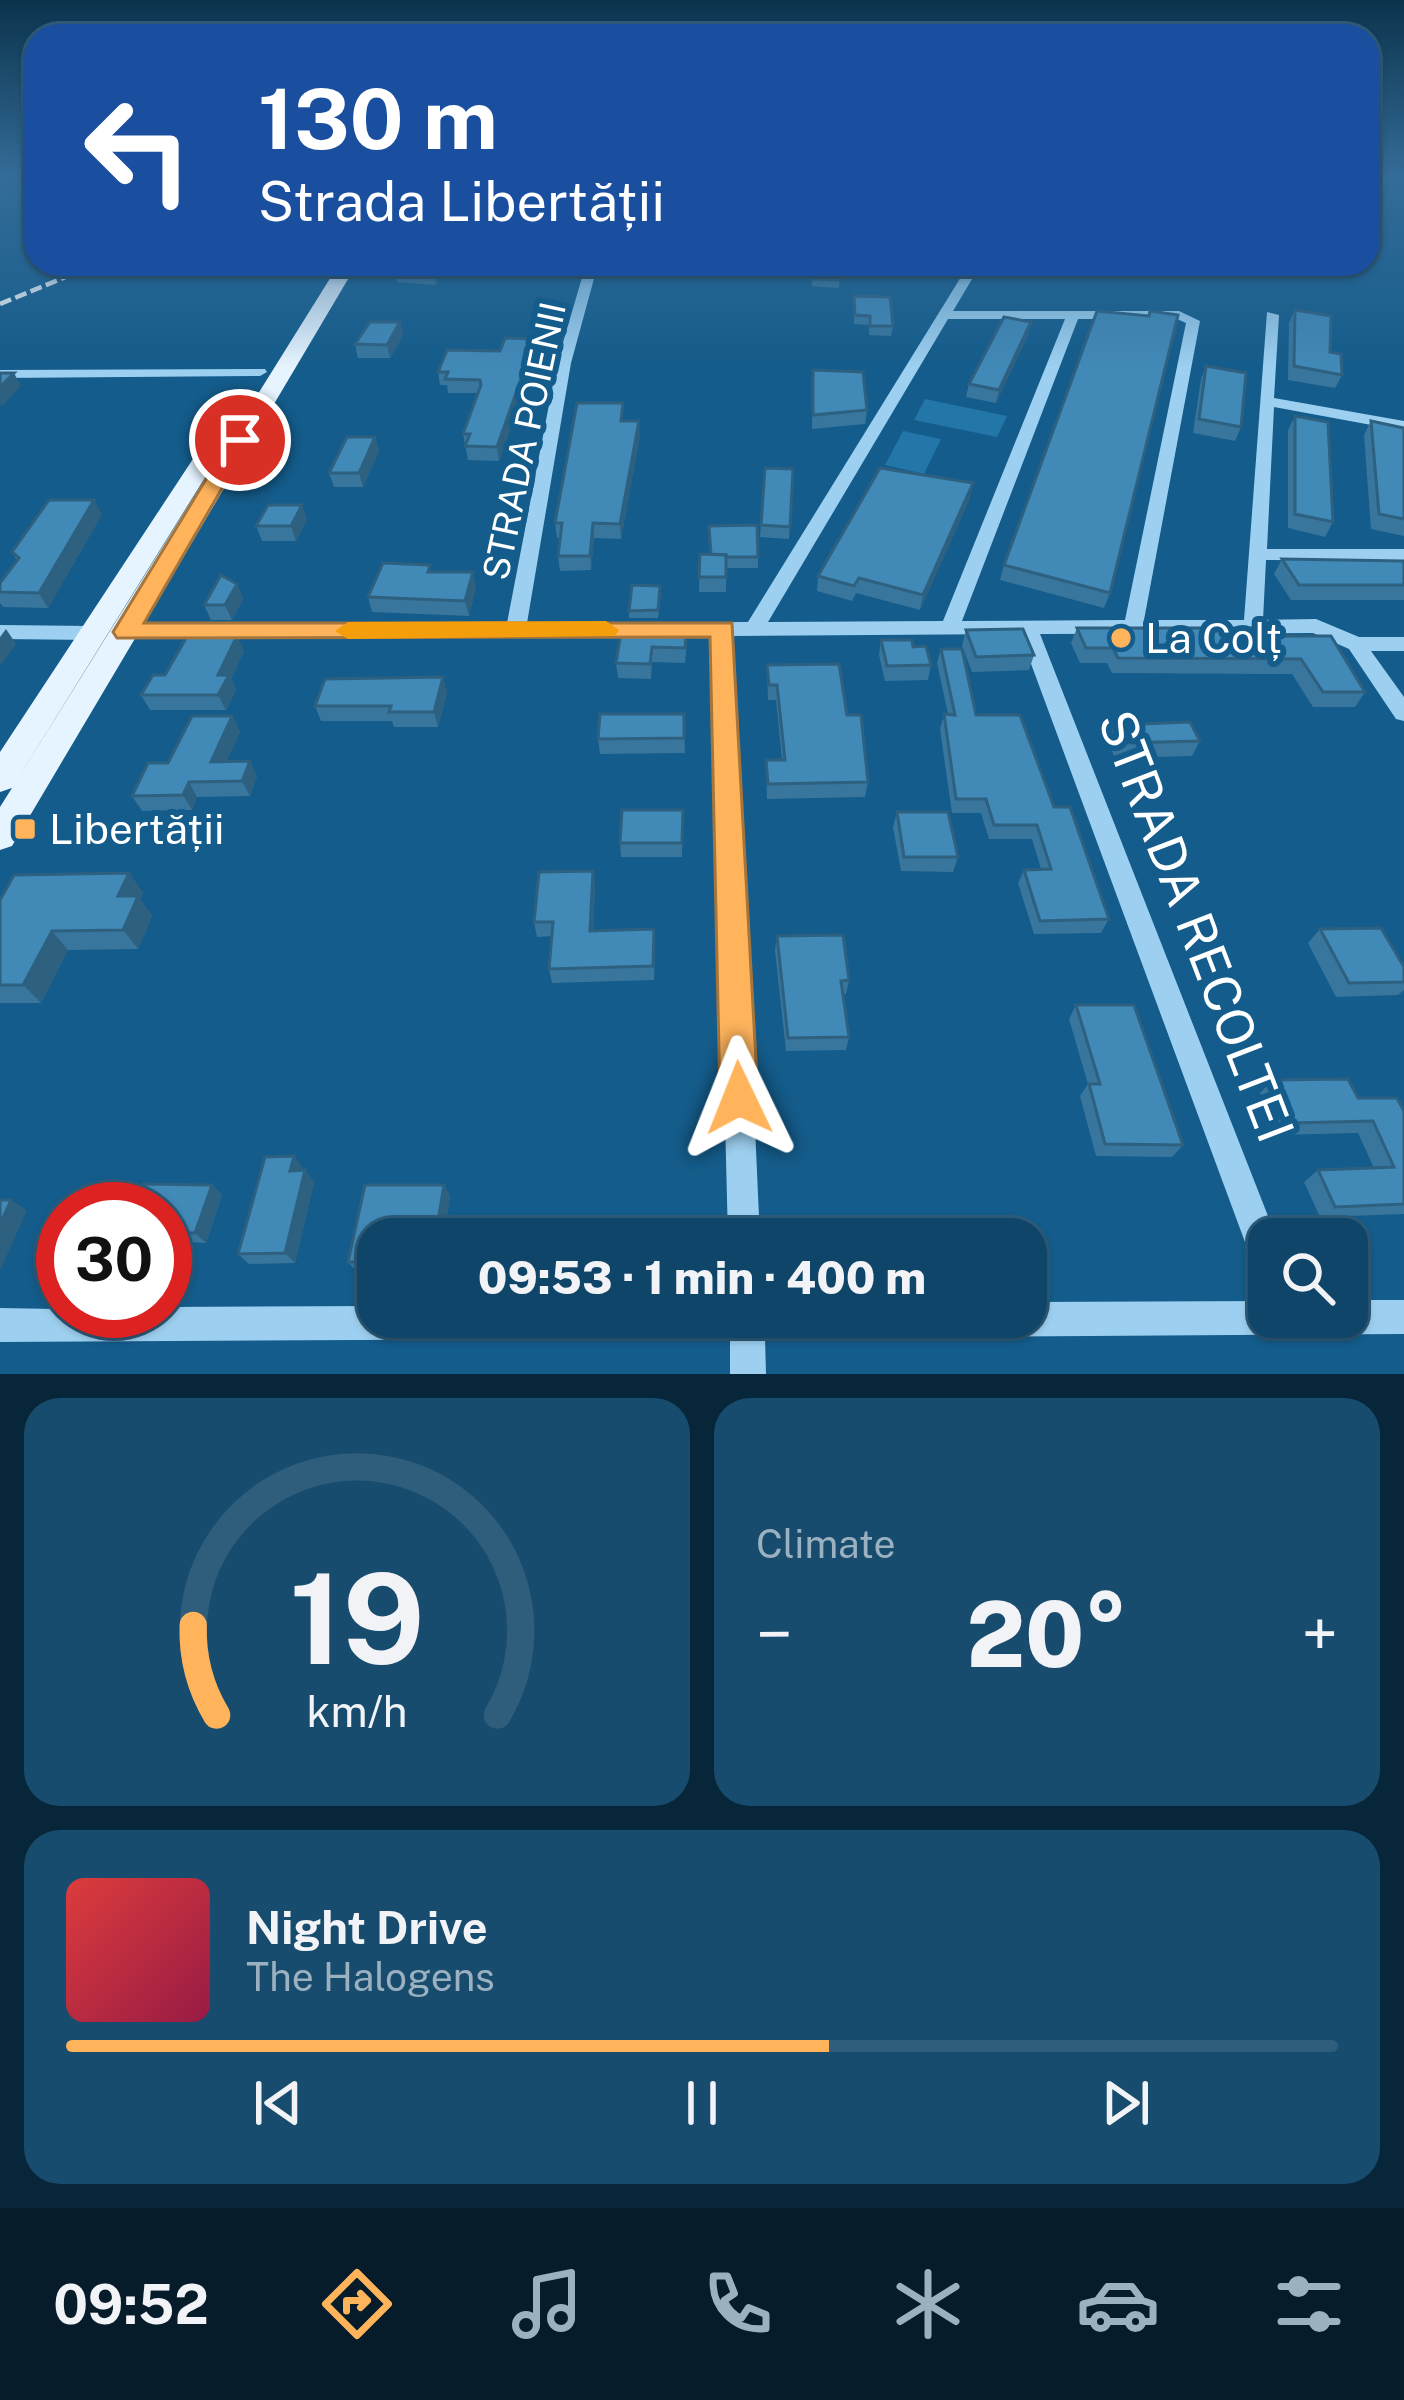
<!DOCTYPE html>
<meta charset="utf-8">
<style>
:root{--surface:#0f4568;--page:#184c6e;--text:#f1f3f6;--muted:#9bb1c0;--line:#2f5d7c;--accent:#ffb45c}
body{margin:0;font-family:"Public Sans",sans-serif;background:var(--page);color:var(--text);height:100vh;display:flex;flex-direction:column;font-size:45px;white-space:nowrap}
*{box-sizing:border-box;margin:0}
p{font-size:39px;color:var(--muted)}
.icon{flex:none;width:66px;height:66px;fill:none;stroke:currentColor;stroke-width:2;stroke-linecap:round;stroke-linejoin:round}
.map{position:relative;height:1374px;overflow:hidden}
.side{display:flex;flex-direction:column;gap:24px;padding:24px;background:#082639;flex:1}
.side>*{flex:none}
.banner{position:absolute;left:24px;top:24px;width:1356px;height:252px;border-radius:36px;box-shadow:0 3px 9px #0004,0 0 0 3px var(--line);background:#1a4fa0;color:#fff;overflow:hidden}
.buttons{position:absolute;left:1248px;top:1218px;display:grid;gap:24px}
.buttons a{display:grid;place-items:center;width:120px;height:120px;border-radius:24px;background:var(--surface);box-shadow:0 3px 9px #0004,0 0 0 3px var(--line);font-size:60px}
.speed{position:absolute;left:36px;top:1182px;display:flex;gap:24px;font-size:60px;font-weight:700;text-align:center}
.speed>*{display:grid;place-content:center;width:156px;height:156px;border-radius:50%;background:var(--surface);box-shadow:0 3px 9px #0004,0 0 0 3px var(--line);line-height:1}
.speed .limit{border:18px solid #d22;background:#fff;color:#111}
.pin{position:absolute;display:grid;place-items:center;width:102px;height:102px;color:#fff;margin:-51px;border:6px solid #fff;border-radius:50%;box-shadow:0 3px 12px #0007}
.me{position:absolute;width:132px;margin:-66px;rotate:358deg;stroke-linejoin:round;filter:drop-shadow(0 0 9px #0008)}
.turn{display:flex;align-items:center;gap:42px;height:252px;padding:0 36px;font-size:54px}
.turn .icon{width:156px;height:156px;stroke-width:2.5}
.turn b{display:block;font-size:84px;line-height:102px}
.big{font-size:90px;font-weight:800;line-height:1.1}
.side .tile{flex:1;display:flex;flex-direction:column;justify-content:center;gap:18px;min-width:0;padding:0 42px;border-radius:36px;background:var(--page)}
.side .dial{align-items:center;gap:0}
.dial svg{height:312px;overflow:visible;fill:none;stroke:var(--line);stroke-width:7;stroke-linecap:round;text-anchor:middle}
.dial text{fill:var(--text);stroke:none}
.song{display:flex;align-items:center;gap:36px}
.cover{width:144px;height:144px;border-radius:18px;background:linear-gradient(135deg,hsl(0 70% 55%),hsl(340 70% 35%))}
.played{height:12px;border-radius:6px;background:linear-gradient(90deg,var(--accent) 60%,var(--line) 60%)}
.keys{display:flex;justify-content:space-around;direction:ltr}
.heat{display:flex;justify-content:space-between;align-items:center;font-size:66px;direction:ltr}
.side .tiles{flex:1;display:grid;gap:24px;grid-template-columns:1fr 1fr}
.tile:last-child{grid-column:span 2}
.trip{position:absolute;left:357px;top:1218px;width:690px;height:120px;border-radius:36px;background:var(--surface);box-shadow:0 3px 9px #0004,0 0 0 3px var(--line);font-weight:800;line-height:120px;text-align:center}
.tab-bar{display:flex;height:192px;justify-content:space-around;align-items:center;background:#061c2a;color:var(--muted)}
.tab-bar .icon{width:84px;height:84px}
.tab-bar .active{color:var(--accent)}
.tab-bar b{font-size:54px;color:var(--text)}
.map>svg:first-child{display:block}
.green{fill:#2376a8}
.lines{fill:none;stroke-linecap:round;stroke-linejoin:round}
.minor{fill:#9dd0f0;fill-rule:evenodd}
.major{fill:#e6f4ff;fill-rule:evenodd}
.rail{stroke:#fff;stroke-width:4.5;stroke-dasharray:12 4.5;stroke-linecap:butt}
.wall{fill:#38769d}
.shaded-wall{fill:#2e6080}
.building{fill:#4189b7;stroke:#2e6080;stroke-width:3}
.route{fill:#ffb45c;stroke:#a6753c;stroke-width:3}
.slow{fill:#f59e0b}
.poi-dot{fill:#ffb45c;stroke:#145c8b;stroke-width:4.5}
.labels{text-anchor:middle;stroke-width:12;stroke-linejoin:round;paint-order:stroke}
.far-street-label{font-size:36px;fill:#fff;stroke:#145c8b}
.poi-label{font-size:42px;fill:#fff;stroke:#145c8b;text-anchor:start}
.near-street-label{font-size:51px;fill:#fff;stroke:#145c8b}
</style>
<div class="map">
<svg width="1404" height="1374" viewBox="0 0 1404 1374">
<rect width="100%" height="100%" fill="#145c8b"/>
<!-- green -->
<g class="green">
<path d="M925 399 1007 416 997 437 914 420Z"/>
<path d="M903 431 941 439 924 474 885 465Z"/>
</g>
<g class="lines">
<!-- minor -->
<g class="minor">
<path d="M586 264H598L571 363 527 623 748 622 969 264H981L953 311H1179L1200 321 1144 620H1244L1267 312 1279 315 1274 398 1404 421V431L1274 407 1267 549H1404V561L1266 560 1263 620 1316 619 1359 637H1404V651H1371L1404 697V721L1396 719 1349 649 1313 633 1040 634 1277 1239H1269V1278L1257 1273 1252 1261 1020 634 733 636 760 1239H728L713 636 119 637 116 632 126 625 507 623 557 363ZM948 319H1065L943 621 768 622ZM1078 319H1177L1186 323 1125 620 962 621Z"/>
<path d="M265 369 267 372 260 376 0 378V370Z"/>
<path d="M0 625 92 626 102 633 92 640 0 639Z"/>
<path d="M1347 1300H1404V1334L765 1338 766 1374H730V1338L0 1342V1308L165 1311V1307L378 1306V1317H1026V1302L1269 1301V1317H1347Z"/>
</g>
<!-- major -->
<path class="major" d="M339 264H357L12 846 0 850V807L12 788 0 792V752L218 421H234L237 426 12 788Z"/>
<!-- rail -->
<path class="rail" d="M0 304 97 264"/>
</g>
<!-- wall -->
<g class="wall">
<path d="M169 264H221L209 275 173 274Z"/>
<path d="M397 264H445L436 285 397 282 394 269Z"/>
<path d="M602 264H684L683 268H603Z"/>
<path d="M841 264 839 288 812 286V279Z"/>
<path d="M861 264H917L916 268Z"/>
<path d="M854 296 893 326 891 336 869 335V325L854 324Z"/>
<path d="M1295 310 1330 352 1342 375 1335 388 1288 380 1289 323Z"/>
<path d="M400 322 403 335 390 358H358L355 344Z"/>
<path d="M1031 322 1028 335 996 403 966 397 969 384Z"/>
<path d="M537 352 499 461 468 460 463 434 478 393H448L447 385H440L438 372Z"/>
<path d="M1206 366 1241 427 1235 441 1193 433 1201 379Z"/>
<path d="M813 370 867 410 865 424 812 429Z"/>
<path d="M1295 416 1333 522 1325 537 1288 528V430Z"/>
<path d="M623 421 640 435 621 539 594 538 591 570 560 571 558 556 560 538H557L555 523Z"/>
<path d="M1371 421 1404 428V536L1371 529 1364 435Z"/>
<path d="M375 437 379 451 363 487H334L329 473Z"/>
<path d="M793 469 789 539 760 537 761 525Z"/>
<path d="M970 498 920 610 856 593 852 601 817 591 818 576Z"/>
<path d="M102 514 48 608 3 607 0 603V583L17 561 12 552Z"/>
<path d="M307 520 296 541H262L256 526Z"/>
<path d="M700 554 758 557V568H726V592H699Z"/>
<path d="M1282 559 1404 561V600H1291L1274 574Z"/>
<path d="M1004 565 1110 593 1104 608 1000 580Z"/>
<path d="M432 572 476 586 469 616 372 612 368 597Z"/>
<path d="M237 584 243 599 232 620H211L204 605Z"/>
<path d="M661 593 658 618H629V611Z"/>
<path d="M622 626 687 642 685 663 652 662 651 679 618 678 616 663Z"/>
<path d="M1077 628 1258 636 1365 692 1355 707H1313L1292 674 1112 673 1107 663H1080L1071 643Z"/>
<path d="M966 630 1034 655 1029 670 972 672 962 646Z"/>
<path d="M218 636H237L244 651 231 679 236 690 226 710H150L141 695 165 675Z"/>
<path d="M881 640 913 647 931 665 928 680 885 681 879 655Z"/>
<path d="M941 649 976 715 1054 807 1109 919 1101 933 1034 934 1018 883 1024 870 1041 869 1032 839H989L981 813H952L940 729 944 714H948L937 663Z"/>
<path d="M767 665 847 715 868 782 865 797 767 799 766 760H782L776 700H768Z"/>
<path d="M447 692 438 727H394L392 721H321L315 706Z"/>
<path d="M684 714 685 753 600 754 598 739Z"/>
<path d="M232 716 240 732 226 762 257 776 250 796 197 797 192 810 142 811 132 796 168 763Z"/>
<path d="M1113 725 1200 741 1192 756 1115 758 1107 740Z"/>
<path d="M683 810 682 857H621L620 843Z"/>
<path d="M897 812 958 857 953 872 901 871 893 827Z"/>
<path d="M593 871 595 885 593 931 655 943 654 980 552 983 549 969 552 936 537 937 534 922Z"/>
<path d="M129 873 143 893 140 899 152 916 138 949 68 950 41 1003H0V900Z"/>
<path d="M1320 929 1404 967V990L1398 995 1336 997 1308 943Z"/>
<path d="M777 936 849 980 846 994H843L849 1037 846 1050 786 1051 775 950Z"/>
<path d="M1076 1005 1183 1145 1172 1157 1096 1156 1080 1096 1088 1084 1069 1019Z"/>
<path d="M1272 1080 1358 1098 1404 1111V1214L1320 1217 1304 1182 1318 1170 1374 1168 1358 1133 1277 1135 1260 1093Z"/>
<path d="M303 1168V1171L305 1170 314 1182 295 1263 249 1264 238 1254Z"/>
<path d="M212 1185 222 1195 206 1243 165 1241V1209Z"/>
<path d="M444 1185 450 1196 443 1239H378V1272H357L348 1262Z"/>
</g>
<!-- shaded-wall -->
<g class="shaded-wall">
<path d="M205 264H221L209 275Z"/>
<path d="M437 264H445L436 285 433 272Z"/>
<path d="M400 322 403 335 390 358 387 345Z"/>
<path d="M1031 322 1028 335 996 403 999 390Z"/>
<path d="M535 339 537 352 499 461 497 447Z"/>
<path d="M14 373 21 386 2 406 0 403V387Z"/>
<path d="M639 421 640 435 621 539 620 524Z"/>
<path d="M375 437 379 451 363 487 359 473Z"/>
<path d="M973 483 970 498 920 610 923 595Z"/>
<path d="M94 500 102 514 48 608 39 593Z"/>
<path d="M302 505 307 520 296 541 291 526Z"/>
<path d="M593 523 594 538 591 570 590 556Z"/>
<path d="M473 572 476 586 469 616 465 601Z"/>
<path d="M237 584 243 599 232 620 225 605Z"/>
<path d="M6 629 16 644 0 666V637Z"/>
<path d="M237 636 244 651 231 679 236 690 226 710 218 695V675Z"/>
<path d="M443 677 447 692 438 727 434 712Z"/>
<path d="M232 716 240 732 219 777 211 762Z"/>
<path d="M250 761 257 776 250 796 242 781Z"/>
<path d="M189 782 197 797 192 810 183 795Z"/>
<path d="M593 871 595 885 592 945 590 931Z"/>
<path d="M129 873 143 893 140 899 152 916 138 949 123 930 118 896Z"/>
<path d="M52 931 68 950 41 1003 23 985Z"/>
<path d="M294 1156 303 1168 300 1182 290 1171Z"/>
<path d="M305 1170 314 1182 295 1263 285 1253Z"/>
<path d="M212 1185 222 1195 206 1243 195 1233Z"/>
<path d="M444 1185 450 1196 443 1239H435Z"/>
<path d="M11 1200 27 1210 0 1271V1224Z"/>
</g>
<!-- building -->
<g class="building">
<path d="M397 264H437L433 272 394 269Z"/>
<path d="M814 264H841L839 280 812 279Z"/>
<path d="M854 296 890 297 893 326H870V316L855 315Z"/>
<path d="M1295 310 1331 316 1330 352 1341 354 1342 375 1294 366Z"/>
<path d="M1097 311 1149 316 1150 311 1178 315 1110 593 1004 565Z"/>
<path d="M1004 317 1031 322 999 390 969 384Z"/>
<path d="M370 322H400L387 345 355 344Z"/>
<path d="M505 338 535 339 497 447 465 446 470 434H463L481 385 480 380 445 379 448 372H438L447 350 500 351Z"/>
<path d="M1206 366 1246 373 1241 427 1199 419Z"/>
<path d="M813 370 863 372 867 410 813 415Z"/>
<path d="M0 373H14L0 387Z"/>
<path d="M577 403H623L621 421H639L620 524 593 523 590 556H558L562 523H555Z"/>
<path d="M1295 416 1328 422 1333 522 1295 514Z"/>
<path d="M1371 421 1404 428V519L1379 514Z"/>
<path d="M347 437H375L359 473H329Z"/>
<path d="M765 468 793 469 790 527 761 525Z"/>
<path d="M880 468 973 483 923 595 859 578 854 586 818 576Z"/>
<path d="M49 500H94L39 593 0 592V583L19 558 12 552Z"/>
<path d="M268 505H302L291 526H256Z"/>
<path d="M757 525 758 557H726V555L711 554 709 526Z"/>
<path d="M700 554 726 555V577H699Z"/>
<path d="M1282 559 1404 561V585H1299Z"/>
<path d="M383 563 430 565 428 572H473L465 601 368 597Z"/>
<path d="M221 575 237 584 225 605H204Z"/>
<path d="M632 585 660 586 658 610 629 611Z"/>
<path d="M193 626H214L209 636H237L218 675H229L218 695H141L153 675H165Z"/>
<path d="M622 626 687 627 685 648 652 647 650 664 616 663Z"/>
<path d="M1077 628H1253L1258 636H1331L1365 692H1323L1301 659 1118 658 1113 648H1086Z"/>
<path d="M1023 629 1034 655 976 657 966 630Z"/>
<path d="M881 640H912L913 647 926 646 931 665 887 666Z"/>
<path d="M941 649H962L976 715H1020L1054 807H1070L1109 919 1040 921 1024 870 1051 869 1037 825H994L986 799H956L944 714 955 715Z"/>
<path d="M839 664 847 715H861L868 782 768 784 766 760H785L777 685H769L767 665Z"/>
<path d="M443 677 434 712H389L391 706H315L325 679Z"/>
<path d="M600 714H684V738L598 739Z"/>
<path d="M192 716H232L211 762 250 761 242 781 189 782 183 795 132 796 148 763H168Z"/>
<path d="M1190 722 1200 741 1122 743 1113 725Z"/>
<path d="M622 810H683L682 843H620Z"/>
<path d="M897 812H948L958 857H904Z"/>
<path d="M593 871 590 931 654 929 653 966 549 969 553 922H534L539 872Z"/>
<path d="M129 873 118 896H138L123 930 52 931 23 985H0V900L14 875Z"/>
<path d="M1381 928 1404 967V982L1349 983 1320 929Z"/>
<path d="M843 935 849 980 841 981 849 1037 788 1038 777 936Z"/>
<path d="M1076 1005H1134L1183 1145 1105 1144 1089 1084H1100Z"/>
<path d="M1348 1079 1358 1098H1397L1404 1111V1204L1335 1207 1318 1170 1394 1167 1373 1121 1290 1123 1272 1080Z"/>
<path d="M294 1156 290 1171 305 1170 285 1253 238 1254 265 1157Z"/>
<path d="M143 1184 212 1185 195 1233 165 1232V1209H133Z"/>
<path d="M365 1185H444L435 1239H378V1262H348Z"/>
<path d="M0 1200H11L0 1224Z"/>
</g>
<!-- sky -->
<linearGradient id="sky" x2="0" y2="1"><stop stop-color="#0b334c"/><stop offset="0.48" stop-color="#346c98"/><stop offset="1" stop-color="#346c98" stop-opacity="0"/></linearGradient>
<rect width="1404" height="368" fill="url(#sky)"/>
<!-- route -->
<path class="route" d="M240 434 250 440 144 623H732L758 1098 753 1112 739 1118 725 1112 720 1098 710 637 117 638 113 632 230 440Z"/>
<!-- slow -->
<path class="slow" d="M606 621 619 630 615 636 348 639 335 631 348 622Z"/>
<!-- markers -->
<g class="poi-dot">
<circle cx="1121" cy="638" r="12"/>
<rect x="13" y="817" width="24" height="24" rx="6"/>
</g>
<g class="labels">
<!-- far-street labels -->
<g class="far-street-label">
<text transform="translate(524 441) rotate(-78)" y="13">STRADA POIENII</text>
</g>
<!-- poi labels -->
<g class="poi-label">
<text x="1145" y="653">La Colț</text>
<text x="49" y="844">Libertății</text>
</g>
<!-- near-street labels -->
<g class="near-street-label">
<text transform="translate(1196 926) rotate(69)" y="18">STRADA RECOLTEI</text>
</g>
</g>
</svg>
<div class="buttons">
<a><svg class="icon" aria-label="search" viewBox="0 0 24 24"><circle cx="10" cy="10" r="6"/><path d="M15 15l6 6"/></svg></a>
</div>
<div class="speed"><div class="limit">30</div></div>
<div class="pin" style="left:240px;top:440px;background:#d93025"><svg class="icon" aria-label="arrive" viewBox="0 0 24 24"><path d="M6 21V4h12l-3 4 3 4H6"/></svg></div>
<svg class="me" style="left:739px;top:1098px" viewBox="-20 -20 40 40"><path d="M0-17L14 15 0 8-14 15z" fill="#ffb45c" stroke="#fff" stroke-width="4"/></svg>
<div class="trip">09:53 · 1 min · 400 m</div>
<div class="banner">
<div class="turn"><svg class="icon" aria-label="left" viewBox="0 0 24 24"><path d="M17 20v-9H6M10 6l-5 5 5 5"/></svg><div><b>130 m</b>Strada Libertății</div></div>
</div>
</div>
<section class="side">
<div class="tiles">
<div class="tile dial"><svg viewBox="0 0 100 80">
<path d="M14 69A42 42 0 1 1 86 69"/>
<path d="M14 69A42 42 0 0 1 8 46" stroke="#ffb45c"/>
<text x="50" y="56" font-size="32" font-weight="700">19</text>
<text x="50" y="72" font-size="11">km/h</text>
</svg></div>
<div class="tile"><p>Climate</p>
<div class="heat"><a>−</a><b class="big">20°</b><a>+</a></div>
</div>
<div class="tile">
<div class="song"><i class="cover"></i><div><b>Night Drive</b><p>The Halogens</p></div></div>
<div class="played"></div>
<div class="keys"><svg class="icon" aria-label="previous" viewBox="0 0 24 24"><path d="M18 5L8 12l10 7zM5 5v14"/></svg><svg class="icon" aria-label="pause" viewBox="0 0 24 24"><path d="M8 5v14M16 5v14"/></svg><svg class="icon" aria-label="next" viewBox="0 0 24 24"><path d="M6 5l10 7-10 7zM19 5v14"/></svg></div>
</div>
</div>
</section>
<nav class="tab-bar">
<b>09:52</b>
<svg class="icon active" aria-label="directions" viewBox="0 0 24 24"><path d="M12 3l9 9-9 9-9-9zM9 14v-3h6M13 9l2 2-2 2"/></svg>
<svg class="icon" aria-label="music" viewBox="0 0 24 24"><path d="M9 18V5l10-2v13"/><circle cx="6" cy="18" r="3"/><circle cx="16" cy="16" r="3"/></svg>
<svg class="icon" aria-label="phone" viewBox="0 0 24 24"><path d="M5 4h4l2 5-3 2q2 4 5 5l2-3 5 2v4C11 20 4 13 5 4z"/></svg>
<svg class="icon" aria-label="climate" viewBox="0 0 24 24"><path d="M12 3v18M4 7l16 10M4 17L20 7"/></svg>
<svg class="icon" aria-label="car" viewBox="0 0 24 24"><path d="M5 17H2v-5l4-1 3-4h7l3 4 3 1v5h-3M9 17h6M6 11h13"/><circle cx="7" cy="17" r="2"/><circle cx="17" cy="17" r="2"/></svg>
<svg class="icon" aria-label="filters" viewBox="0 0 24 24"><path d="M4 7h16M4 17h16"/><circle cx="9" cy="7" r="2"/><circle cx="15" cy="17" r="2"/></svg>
</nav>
